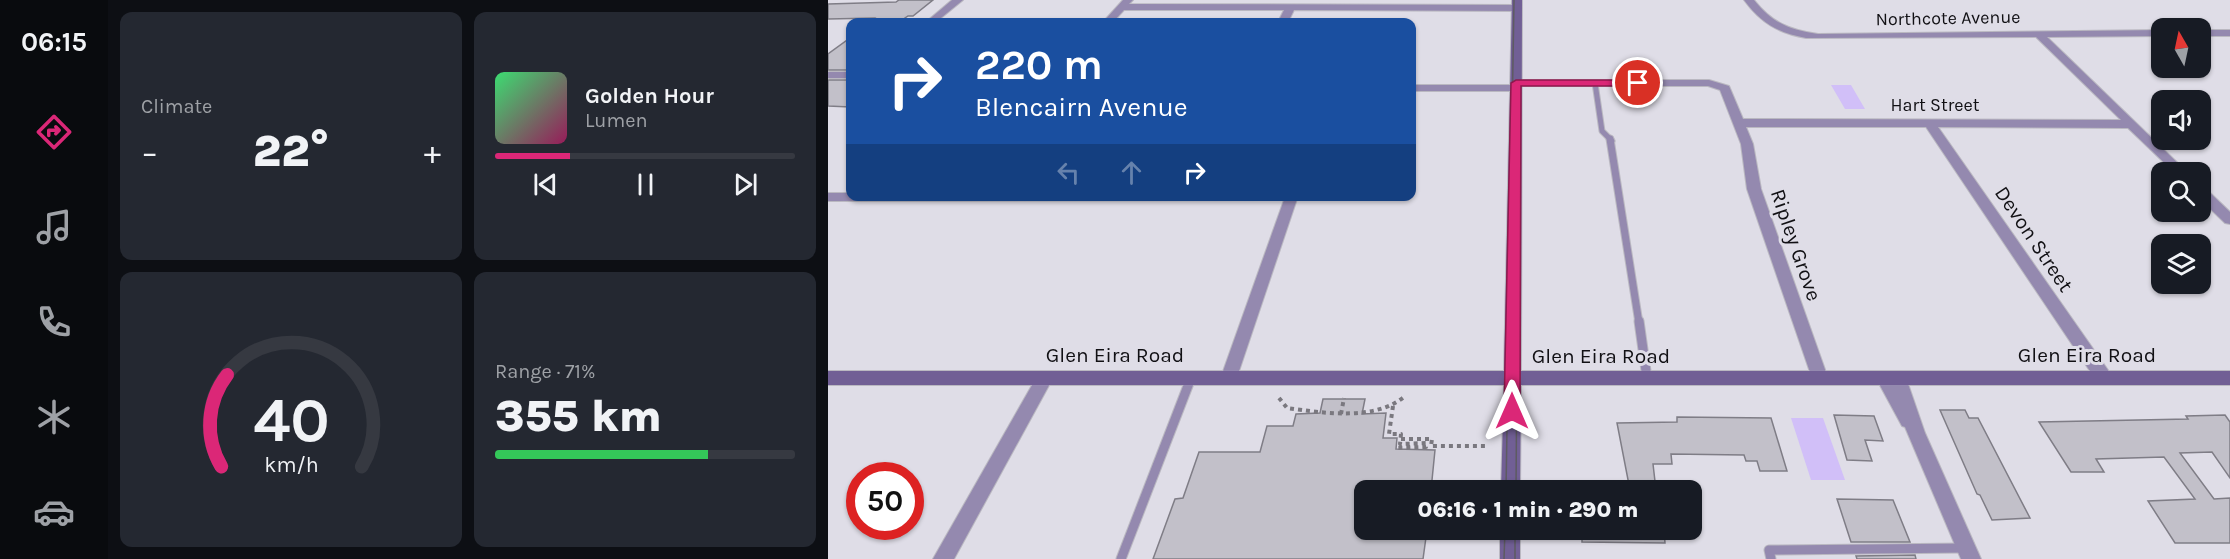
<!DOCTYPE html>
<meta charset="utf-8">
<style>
:root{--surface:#171b24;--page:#242831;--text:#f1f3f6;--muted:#9ea1a6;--line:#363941;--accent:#db2777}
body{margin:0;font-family:Karla,sans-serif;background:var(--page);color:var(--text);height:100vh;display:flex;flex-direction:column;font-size:22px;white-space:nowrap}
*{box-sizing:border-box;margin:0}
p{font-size:20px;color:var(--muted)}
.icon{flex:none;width:33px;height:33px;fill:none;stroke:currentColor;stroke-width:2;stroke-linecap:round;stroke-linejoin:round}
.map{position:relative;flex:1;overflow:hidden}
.details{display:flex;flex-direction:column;gap:12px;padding:12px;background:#0d0f14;width:720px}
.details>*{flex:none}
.guide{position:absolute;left:18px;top:18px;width:570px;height:183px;border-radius:12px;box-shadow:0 2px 4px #0004;background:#1a4fa0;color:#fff;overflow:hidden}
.needle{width:39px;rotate:351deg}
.controls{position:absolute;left:1323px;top:18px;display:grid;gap:12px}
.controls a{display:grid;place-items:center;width:60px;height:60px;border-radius:12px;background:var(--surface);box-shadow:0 2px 4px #0004;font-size:30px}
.speed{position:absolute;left:18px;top:462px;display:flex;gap:12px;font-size:30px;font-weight:700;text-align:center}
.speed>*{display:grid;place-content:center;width:78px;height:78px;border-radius:50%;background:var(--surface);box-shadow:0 2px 4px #0004;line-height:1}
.speed .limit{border:9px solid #d22;background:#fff;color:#111}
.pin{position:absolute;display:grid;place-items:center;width:51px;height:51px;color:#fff;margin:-26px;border:3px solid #fff;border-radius:50%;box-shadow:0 2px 6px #0007}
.me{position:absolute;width:66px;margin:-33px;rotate:0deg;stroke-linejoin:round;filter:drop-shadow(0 0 4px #0008)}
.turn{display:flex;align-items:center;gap:21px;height:126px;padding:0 30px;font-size:27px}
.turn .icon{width:78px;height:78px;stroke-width:2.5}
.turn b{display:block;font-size:42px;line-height:51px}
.lanes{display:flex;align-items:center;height:57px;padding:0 30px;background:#0003;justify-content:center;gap:30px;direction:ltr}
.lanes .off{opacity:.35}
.big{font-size:45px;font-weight:800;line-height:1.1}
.details .tile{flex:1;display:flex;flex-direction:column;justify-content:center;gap:9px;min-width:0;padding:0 21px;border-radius:12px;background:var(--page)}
.details .dial{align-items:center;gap:0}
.dial svg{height:156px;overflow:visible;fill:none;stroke:var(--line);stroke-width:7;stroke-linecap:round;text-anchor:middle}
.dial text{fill:var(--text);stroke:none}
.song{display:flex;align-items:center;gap:18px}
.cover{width:72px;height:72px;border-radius:9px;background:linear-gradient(135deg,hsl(140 70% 55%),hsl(330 70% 35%))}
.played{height:6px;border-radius:3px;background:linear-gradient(90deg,var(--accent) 25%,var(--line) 25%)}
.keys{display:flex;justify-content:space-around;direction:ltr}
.heat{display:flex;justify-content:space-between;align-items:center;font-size:33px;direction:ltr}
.charge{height:9px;border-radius:4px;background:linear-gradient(90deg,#34c759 71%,var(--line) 0)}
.details .tiles{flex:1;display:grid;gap:12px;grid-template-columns:repeat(2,1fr)}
.trip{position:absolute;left:526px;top:480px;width:348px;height:60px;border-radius:12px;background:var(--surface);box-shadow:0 2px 4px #0004;font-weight:800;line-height:60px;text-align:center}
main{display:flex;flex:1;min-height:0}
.tabs{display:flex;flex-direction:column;width:108px;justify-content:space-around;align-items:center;background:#090b0e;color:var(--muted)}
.tabs .icon{width:42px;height:42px}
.tabs .selected{color:var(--accent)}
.tabs b{font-size:27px;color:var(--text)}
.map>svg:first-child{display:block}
.green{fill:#d1bff8}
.building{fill:#c2c0c9;stroke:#7f7d86;stroke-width:1.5}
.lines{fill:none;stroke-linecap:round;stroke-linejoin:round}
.service-far2-casing{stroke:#bab8c1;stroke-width:7}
.service-far1-casing{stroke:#bab8c1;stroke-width:9}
.service-casing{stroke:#bab8c1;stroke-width:11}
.minor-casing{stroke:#bab8c1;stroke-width:2}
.secondary-casing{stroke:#bab8c1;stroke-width:2}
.path{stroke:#7a787f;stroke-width:4;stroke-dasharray:4 4;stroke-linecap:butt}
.service-far2{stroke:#9489af;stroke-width:5}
.service-far1{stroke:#9489af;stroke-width:7}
.service{stroke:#9489af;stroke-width:9}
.minor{fill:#9489af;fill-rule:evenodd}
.secondary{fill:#715f95;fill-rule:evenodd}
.tram{stroke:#5d5b61;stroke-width:1.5}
.route{fill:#db2777;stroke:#8e194d;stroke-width:1.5}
.labels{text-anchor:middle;stroke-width:6;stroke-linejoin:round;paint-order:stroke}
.far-street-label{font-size:18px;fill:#111014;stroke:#dfdde7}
.street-label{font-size:21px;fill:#111014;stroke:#dfdde7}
</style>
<main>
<nav class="tabs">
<b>06:15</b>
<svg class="icon selected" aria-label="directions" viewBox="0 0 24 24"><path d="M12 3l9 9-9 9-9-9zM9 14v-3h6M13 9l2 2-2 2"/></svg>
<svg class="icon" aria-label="music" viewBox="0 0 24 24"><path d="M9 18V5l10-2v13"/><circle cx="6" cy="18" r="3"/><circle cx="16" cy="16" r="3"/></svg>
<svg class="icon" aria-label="phone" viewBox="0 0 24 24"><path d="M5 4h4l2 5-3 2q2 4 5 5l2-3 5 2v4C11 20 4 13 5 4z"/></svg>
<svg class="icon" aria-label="climate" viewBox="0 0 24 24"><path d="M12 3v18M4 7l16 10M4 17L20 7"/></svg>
<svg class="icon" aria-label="car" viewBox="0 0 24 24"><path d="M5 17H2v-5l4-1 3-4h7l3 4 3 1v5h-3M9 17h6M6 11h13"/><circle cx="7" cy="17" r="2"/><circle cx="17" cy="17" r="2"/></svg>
</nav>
<section class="details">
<div class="tiles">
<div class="tile"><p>Climate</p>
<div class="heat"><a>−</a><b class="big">22°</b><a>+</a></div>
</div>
<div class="tile">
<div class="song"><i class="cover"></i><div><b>Golden Hour</b><p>Lumen</p></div></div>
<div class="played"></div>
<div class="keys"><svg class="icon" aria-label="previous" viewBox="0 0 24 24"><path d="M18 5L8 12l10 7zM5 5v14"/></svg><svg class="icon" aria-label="pause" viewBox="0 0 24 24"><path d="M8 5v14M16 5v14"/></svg><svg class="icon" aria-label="next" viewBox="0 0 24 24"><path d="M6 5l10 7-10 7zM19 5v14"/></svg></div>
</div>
<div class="tile dial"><svg viewBox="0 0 100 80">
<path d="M14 69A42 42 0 1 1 86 69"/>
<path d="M14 69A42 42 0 0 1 17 22" stroke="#db2777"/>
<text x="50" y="56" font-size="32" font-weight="700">40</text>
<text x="50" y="72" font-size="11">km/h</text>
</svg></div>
<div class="tile"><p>Range · 71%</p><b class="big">355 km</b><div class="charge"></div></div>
</div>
</section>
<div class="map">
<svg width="1402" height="559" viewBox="0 0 1402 559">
<rect width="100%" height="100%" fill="#dfdde7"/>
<!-- green -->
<g class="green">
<path d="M1003 85H1023L1037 109H1017Z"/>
<path d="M963 418H995L1017 480H983Z"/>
</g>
<!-- building -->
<g class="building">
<path d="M71 0H105L85 16H80L71 22H40L46 18 0 19V4L68 2Z"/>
<path d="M22 38V70H0V54Z"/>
<path d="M0 80H22V107L0 106Z"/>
<path d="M495 399H537L534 414 558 413 555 438H569L568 449 607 450 603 490H537V530H599L595 559H325L347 499 355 498 371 452H432L439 426H465L468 414 492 413Z"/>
<path d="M1112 410H1137L1141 418H1150L1202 518 1164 520 1152 495 1149 494Z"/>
<path d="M1006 415 1046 416 1055 441 1037 440 1044 461 1019 460Z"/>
<path d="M1397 415 1402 422V478L1384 452 1352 453 1386 499 1402 498V543H1347L1320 501 1367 499 1336 457 1268 459 1276 472H1243L1211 422 1360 419 1358 416Z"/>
<path d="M849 417 943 418 959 471H932L929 461H918L916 455 843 454 844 464H825L828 490H802L789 423 849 422Z"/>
<path d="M1009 499 1065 500 1082 542H1023Z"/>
<path d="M754 530H836L837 543 754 542Z"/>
<path d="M1087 555 1088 559H1029L1028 556Z"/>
</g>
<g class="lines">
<!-- service-far2 casing -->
<g class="service-far2-casing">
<path id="service-far2" d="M767 83 774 131 784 141"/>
</g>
<!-- service-far1 casing -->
<g class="service-far1-casing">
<path id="service-far1" d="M782 139 811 323"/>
</g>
<!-- service casing -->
<g class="service-casing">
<g id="service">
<path d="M811 321 819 378"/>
<path d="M293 559 363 378"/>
<path d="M943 559 941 550 1137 548"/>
</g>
</g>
<!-- minor casing -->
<g class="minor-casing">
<g id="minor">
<path d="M124 0H135L108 22H98Z"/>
<path d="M295 0H305L301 4 689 5 694 8 689 11 466 10 460 22H450L456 10H296L285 22H275Z"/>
<path d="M916 0H926C944 23 962 30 990 34L1334 30V36L1219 37 1359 172H1346L1300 128 1110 127 1282 373 1284 378 1282 383 1276 385 1270 383 1098 127H918L925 144 933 189 1000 378 998 383 992 385 986 383 984 378 919 189 913 144 892 90 880 86H692V90L688 91H584V85H684V81L688 80H881L901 86 915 119 1293 120 1208 37 978 38C950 33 933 23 916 0Z"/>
<rect x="1372" y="30" width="30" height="6"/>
<rect x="0" y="72" width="22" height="6"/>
<path d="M1372 187 1377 188 1402 212V224L1397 223 1372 199Z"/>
<path d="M0 193H22V196H470L409 377 407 382 401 384 395 382 393 377 456 200 0 201Z"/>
<path d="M217 371 223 373 225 378 126 559H105L211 373Z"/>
<path d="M1056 371 1063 375 1070 371 1076 373 1078 378 1097 433 1153 559H1133L1077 427 1074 426 1048 378 1050 373Z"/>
</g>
</g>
<!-- secondary casing -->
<g class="secondary-casing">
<g id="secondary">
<path d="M684 0H694L693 371H1402V385H693L692 490H673L676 385H0V371H676Z"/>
<rect x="672" y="530" width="20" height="29"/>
</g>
</g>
<!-- path -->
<g class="path">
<path d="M451 398 459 408C495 413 546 421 576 397"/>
<path d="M565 406 561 434H573L572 444 598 443V447L568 448"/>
<path d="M513 414 516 398"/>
<path d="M573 439H604L603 446H657"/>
</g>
<!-- service-far2 -->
<use href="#service-far2" class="service-far2"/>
<!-- service-far1 -->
<use href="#service-far1" class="service-far1"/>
<!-- service -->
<use href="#service" class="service"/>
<!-- minor -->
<use href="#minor" class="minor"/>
<!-- secondary -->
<use href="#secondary" class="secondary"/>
<!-- tram -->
<g class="tram">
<path d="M678 490 686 0"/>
<path d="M688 490 689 354"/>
<path d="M687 530V559"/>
<path d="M676 559 677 530"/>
</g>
</g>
<!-- route -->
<path class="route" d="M688 80H810L815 83 810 86H693L692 411 690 415H678L676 411 683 83Z"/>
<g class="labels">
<!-- far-street labels -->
<g class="far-street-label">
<text transform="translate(1120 18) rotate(-1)" y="6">Northcote Avenue</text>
<text x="1107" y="111">Hart Street</text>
</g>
<!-- street labels -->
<g class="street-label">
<text transform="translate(1206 239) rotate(56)" y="7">Devon Street</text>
<text transform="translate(968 245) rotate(71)" y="7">Ripley Grove</text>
<text x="287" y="362">Glen Eira Road</text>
<text x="1259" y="362">Glen Eira Road</text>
<text x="773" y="363">Glen Eira Road</text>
</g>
</g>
</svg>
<div class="controls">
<a><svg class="needle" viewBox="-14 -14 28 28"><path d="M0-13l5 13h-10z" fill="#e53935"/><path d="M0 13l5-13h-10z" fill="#9ea1a6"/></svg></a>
<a><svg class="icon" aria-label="sound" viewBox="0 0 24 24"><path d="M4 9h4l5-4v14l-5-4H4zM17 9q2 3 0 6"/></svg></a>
<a><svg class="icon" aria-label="search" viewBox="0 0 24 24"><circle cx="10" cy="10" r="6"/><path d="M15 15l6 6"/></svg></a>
<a><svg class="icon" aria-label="layers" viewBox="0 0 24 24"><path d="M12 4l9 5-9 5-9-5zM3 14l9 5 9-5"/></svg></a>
</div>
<div class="speed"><div class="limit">50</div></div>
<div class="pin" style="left:810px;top:83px;background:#d93025"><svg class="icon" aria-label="arrive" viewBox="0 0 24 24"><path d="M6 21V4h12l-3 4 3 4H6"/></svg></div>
<svg class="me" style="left:684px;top:411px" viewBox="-20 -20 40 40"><path d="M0-17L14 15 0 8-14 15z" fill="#db2777" stroke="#fff" stroke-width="4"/></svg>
<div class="trip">06:16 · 1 min · 290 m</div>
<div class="guide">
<div class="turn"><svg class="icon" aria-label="right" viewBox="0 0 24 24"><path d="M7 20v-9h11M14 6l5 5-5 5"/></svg><div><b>220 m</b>Blencairn Avenue</div></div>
<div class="lanes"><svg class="icon off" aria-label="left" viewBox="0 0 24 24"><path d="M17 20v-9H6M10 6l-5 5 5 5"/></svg><svg class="icon off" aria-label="ahead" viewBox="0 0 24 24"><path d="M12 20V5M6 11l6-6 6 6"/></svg><svg class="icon" aria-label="right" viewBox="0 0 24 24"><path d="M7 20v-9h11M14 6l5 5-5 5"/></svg></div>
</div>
</div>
</main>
